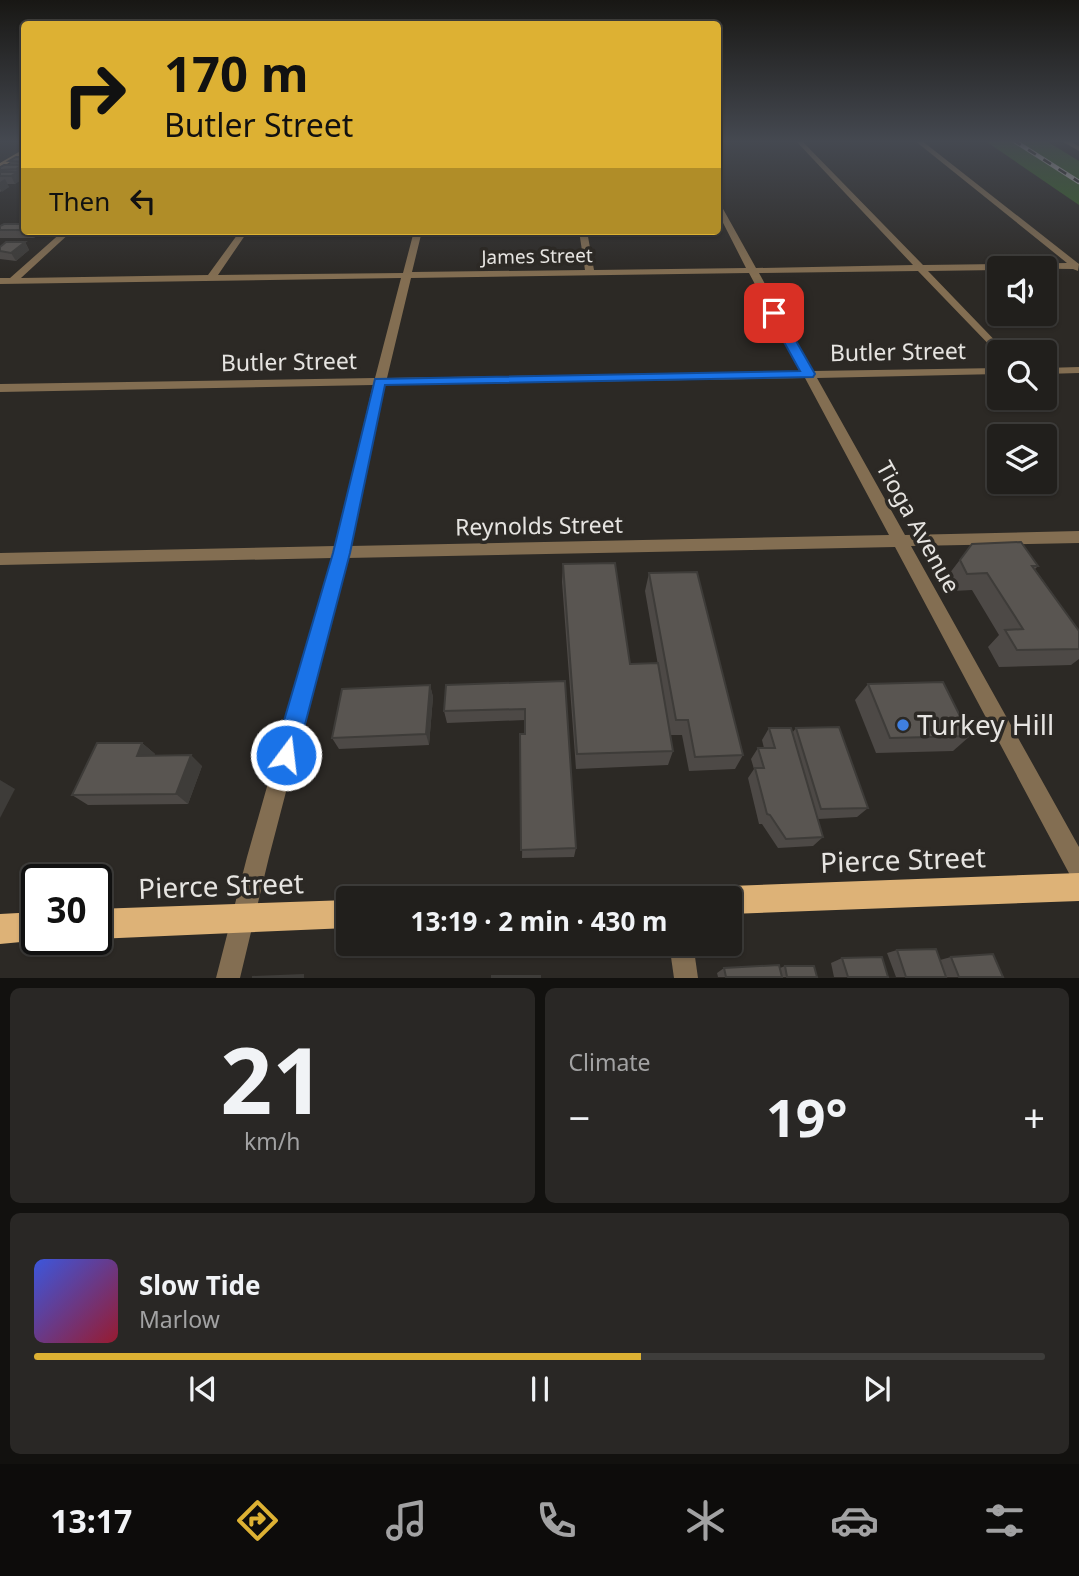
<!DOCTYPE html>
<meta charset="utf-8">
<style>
:root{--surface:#211f1c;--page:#292725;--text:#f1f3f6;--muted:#a2a2a3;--line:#3e3d3b;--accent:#ddb133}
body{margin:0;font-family:"Noto Sans",sans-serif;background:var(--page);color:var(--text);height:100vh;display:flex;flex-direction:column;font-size:26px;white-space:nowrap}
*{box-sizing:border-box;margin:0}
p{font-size:23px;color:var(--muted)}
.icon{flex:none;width:38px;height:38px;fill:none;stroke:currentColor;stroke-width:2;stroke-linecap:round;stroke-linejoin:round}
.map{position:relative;height:978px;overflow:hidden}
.side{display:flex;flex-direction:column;gap:10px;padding:10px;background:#12110f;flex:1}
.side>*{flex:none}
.top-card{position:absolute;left:21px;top:21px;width:700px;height:214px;border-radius:7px;box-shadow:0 2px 5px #0004,0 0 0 2px var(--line);background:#ddb133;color:#111;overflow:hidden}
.fabs{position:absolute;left:987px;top:256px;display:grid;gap:14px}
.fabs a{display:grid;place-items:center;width:70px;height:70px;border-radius:7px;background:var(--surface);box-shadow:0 2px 5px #0004,0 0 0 2px var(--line);font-size:35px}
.speed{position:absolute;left:21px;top:864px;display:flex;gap:14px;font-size:35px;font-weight:700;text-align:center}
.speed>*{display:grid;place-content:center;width:91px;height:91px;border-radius:50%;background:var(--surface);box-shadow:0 2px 5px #0004,0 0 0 2px var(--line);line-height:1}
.speed .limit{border:4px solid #111;border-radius:10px;background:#fff;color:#111}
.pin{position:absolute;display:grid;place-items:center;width:60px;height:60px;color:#fff;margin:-30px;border-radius:14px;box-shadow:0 4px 10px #0006}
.me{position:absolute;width:77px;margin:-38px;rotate:15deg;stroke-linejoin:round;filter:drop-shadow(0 0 5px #0008)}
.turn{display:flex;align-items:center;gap:24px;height:147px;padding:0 28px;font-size:32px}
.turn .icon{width:91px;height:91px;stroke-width:2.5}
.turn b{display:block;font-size:49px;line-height:60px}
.then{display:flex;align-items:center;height:66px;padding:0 28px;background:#0003;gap:14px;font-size:26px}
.big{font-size:52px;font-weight:700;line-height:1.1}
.side .widget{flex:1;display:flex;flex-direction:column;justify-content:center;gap:10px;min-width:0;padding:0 24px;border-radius:10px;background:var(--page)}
.side .dial{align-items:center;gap:0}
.dial b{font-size:91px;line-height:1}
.song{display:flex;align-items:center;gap:21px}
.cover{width:84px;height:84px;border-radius:10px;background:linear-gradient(135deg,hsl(230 70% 55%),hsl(350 70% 35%))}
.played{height:7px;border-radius:4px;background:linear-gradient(90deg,var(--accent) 60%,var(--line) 60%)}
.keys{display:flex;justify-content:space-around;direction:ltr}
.heat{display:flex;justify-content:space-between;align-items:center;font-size:38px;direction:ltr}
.side .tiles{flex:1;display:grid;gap:10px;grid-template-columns:1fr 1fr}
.widget:last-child{grid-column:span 2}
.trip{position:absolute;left:336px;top:886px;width:406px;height:70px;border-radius:7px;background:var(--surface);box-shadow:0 2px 5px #0004,0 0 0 2px var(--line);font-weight:700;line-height:70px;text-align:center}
.dock{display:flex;height:112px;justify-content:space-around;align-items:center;background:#0d0c0b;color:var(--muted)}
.dock .icon{width:49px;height:49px}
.dock .selected{color:var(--accent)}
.dock b{font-size:32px;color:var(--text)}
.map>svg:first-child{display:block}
.forest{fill:#386626}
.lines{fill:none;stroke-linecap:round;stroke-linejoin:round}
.street{fill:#836e52;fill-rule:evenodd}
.secondary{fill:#b69467;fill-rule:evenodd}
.primary{fill:#ddb277;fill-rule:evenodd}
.rail-casing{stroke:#cfcdca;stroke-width:4.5}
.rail{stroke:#2c2925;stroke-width:2.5;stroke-dasharray:9;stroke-linecap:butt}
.wall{fill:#4d4946}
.shaded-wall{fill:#3e3c39}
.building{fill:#595551;stroke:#3e3c39;stroke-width:2}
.route{fill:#1a73e8;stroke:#114b97;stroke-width:2}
.shop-dot{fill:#3f7fe0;stroke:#2c2925;stroke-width:2.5}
.labels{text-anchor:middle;stroke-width:7;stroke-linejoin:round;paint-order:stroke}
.far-street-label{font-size:19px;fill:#e6e4e1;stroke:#2c2925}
.street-label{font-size:23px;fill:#e6e4e1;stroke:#2c2925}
.near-poi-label{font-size:28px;fill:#e6e4e1;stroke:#2c2925;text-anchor:start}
.near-street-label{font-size:28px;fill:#e6e4e1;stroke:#2c2925}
</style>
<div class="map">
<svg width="1079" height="978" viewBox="0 0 1079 978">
<rect width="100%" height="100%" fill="#2c2925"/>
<!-- forest -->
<path class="forest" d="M984 140H1045L1079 161V205Z"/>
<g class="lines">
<!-- street -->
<g class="street">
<path d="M795 140H801L923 265 1067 263 914 140H921L1079 264 1078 271 1073 269 999 268V270L928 271 1006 352H999V355L918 271 759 273 813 371 999 368V374L817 378 905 535 1079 531V543L911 546 1079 847V880L1071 877 895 547 347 558 269 857 240 978H216L247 857 332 558 0 565V553L335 546 373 385 0 392V384L375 378 401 278 0 284V278H10L63 231H72L21 278 208 275 240 231H248L218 275 403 273 414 231H422L412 272 585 270 579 231H587L594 270 746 268 718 213V205L722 207 756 268 913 265ZM749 273 801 371 387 378 411 278ZM805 378 889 535 350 546 385 385Z"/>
<path d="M1060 140H1067L1079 146V151Z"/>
<path d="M1079 367V373L1045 374V368Z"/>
<path d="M669 943H693L698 978H674Z"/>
</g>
<!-- secondary -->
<path class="secondary" d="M24 149V154L0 168V163Z"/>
<!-- primary -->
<g class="primary">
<path d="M1079 873V901L730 914V898H717L720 890 730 886Z"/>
<path d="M348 900V928L96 939V909Z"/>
<path d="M37 912V940H42L0 944V914Z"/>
</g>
<!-- rail casing -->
<g class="rail-casing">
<path id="rail" d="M1013 140 1079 182"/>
</g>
<!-- rail -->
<use href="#rail" class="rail"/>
</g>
<!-- wall -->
<g class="wall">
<path d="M24 153V173L20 176 22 179 15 184H7L9 187 0 192V167L11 165 9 161 22 157 21 155Z"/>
<path d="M24 224V231L42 232 34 238H0V226Z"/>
<path d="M25 242 29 250 16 261 0 259V247Z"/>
<path d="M972 544 1038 566 1035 569 1079 631V659L1071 665 999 667 988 647 999 635 972 590 953 591 946 578Z"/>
<path d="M563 564 630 664 666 711 645 591 649 573 743 755 735 769 689 771 682 735H670L673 751 668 765 576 769 562 582Z"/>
<path d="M565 681 576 848 574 857 522 858 525 720 447 723 444 711Z"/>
<path d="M868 684 970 736 953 751 876 753 855 700Z"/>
<path d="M430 685 433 697 429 745 339 749 332 738Z"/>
<path d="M769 728 792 733 796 728 868 808 857 817 818 819 823 837 813 846 778 848 762 824H759L748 778 754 769 751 759 758 748H764L762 740Z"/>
<path d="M142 743 155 754 154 755 202 766 188 804 88 805 72 795Z"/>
<path d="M897 950 940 960 951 957 1003 977H896L887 953Z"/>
<path d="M842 958 888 977H834L831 963Z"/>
<path d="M785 966 817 977H718L717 973 724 968H780Z"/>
</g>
<!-- shaded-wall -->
<g class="shaded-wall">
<path d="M23 165 24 168V173L20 176 22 179 15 184 11 176 17 172 16 169Z"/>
<path d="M5 179 9 187 2 192 0 189V182Z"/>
<path d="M30 231H42V232L34 238Z"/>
<path d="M25 242 29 250 16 261 11 253Z"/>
<path d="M430 685 433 697 429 745 426 734Z"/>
<path d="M142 743 155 754 150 766 137 756Z"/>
<path d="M191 755 202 766 188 804 176 794Z"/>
<path d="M0 780 15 789 0 818Z"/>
</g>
<!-- building -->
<g class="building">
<path d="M16 157H24V162L9 161Z"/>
<path d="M4 165H23L16 169 0 170V167Z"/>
<path d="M0 172H18L11 176H0Z"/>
<path d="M4 224H24V230H0V226Z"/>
<path d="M6 242H25L11 253 0 251V247Z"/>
<path d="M1021 542 1038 566H1032L1079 631V649L1017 650 1005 630 1023 629 987 573 967 574 960 560 972 544Z"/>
<path d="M615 563 630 664 658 663 673 751 577 754 563 564Z"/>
<path d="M697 572 743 755 695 757 688 720H676L649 573Z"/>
<path d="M565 681 576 848 521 850 520 734H525V709L444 711 446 685Z"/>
<path d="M943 682 970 736 890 738 868 684Z"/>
<path d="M430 685 426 734 332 738 342 689Z"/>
<path d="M839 727 868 808 821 809 796 728Z"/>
<path d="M769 728H791L823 837 786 839 770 815 767 814 755 768H764L758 748H775Z"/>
<path d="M97 743H142L137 756 191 755 176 794 72 795Z"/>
<path d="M936 949 946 977H906L897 950Z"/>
<path d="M993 954 1003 977H959L951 957Z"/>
<path d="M882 957 888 977H848L842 958Z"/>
<path d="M779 965 782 977H726L724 968Z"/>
<path d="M785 966H814L817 977H787Z"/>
<path d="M303 975V977H252Z"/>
<rect x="492" y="976" width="48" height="1"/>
</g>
<!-- sky -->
<linearGradient id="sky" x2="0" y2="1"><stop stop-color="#181714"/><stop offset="0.51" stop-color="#454951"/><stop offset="1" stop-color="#454951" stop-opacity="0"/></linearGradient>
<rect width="1079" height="277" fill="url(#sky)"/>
<!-- route -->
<path class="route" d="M774 309 780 313 815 374 813 377 385 385 350 553 297 755 294 763 286 767 278 763 274 755 333 553 375 379 800 371 768 313Z"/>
<!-- markers -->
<circle class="shop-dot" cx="903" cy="725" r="7"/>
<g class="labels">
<!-- far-street labels -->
<g class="far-street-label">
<text transform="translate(537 256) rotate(-1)" y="7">James Street</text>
</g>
<!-- street labels -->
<g class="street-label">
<text transform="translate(898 352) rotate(-1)" y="8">Butler Street</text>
<text transform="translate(289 362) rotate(-1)" y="8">Butler Street</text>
<text transform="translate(539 526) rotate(-1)" y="8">Reynolds Street</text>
<text transform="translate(918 527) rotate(61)" y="8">Tioga Avenue</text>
</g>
<!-- near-poi labels -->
<g class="near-poi-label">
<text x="917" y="735">Turkey Hill</text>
</g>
<!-- near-street labels -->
<g class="near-street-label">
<text transform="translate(903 860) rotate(-2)" y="10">Pierce Street</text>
<text transform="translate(221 886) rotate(-2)" y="10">Pierce Street</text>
</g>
</g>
</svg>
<div class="fabs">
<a><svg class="icon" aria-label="sound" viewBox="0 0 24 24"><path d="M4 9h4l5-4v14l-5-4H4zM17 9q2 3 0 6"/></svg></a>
<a><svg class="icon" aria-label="search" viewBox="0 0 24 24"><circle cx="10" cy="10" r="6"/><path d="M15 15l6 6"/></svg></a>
<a><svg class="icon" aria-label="layers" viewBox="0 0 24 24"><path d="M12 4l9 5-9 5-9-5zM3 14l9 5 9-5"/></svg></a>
</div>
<div class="speed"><div class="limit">30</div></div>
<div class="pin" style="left:774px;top:313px;background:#d93025"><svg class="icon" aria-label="arrive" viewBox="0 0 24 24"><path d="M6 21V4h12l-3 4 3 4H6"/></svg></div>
<svg class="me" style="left:286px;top:755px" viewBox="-20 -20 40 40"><circle r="17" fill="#1a73e8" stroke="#fff" stroke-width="3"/><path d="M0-11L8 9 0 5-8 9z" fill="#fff"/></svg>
<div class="trip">13:19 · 2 min · 430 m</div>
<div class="top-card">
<div class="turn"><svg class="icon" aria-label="right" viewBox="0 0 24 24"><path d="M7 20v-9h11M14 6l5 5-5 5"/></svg><div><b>170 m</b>Butler Street</div></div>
<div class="then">Then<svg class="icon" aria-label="left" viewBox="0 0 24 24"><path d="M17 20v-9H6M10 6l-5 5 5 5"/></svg></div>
</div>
</div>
<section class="side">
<div class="tiles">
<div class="widget dial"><b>21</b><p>km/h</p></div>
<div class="widget"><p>Climate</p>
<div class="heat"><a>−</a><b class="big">19°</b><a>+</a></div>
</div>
<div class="widget">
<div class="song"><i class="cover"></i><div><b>Slow Tide</b><p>Marlow</p></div></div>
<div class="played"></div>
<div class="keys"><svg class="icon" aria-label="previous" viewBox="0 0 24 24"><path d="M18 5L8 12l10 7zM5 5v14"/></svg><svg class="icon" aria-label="pause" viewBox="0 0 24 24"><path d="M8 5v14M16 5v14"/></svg><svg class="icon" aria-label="next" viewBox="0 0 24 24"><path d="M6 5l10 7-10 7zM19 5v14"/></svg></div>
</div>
</div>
</section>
<nav class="dock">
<b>13:17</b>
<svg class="icon selected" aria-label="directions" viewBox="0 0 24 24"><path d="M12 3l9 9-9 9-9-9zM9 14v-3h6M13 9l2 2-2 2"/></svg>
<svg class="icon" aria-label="music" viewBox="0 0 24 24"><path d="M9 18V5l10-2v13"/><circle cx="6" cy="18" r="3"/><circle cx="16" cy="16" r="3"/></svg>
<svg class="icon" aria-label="phone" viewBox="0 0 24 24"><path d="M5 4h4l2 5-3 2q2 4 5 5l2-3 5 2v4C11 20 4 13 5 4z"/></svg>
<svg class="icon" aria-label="climate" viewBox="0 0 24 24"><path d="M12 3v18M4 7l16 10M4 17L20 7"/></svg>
<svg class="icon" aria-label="car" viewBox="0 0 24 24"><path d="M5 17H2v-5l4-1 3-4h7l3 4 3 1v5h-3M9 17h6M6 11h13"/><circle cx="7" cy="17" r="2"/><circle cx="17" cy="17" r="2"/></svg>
<svg class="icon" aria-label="filters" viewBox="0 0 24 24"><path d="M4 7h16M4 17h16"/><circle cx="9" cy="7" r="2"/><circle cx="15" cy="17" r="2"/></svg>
</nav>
